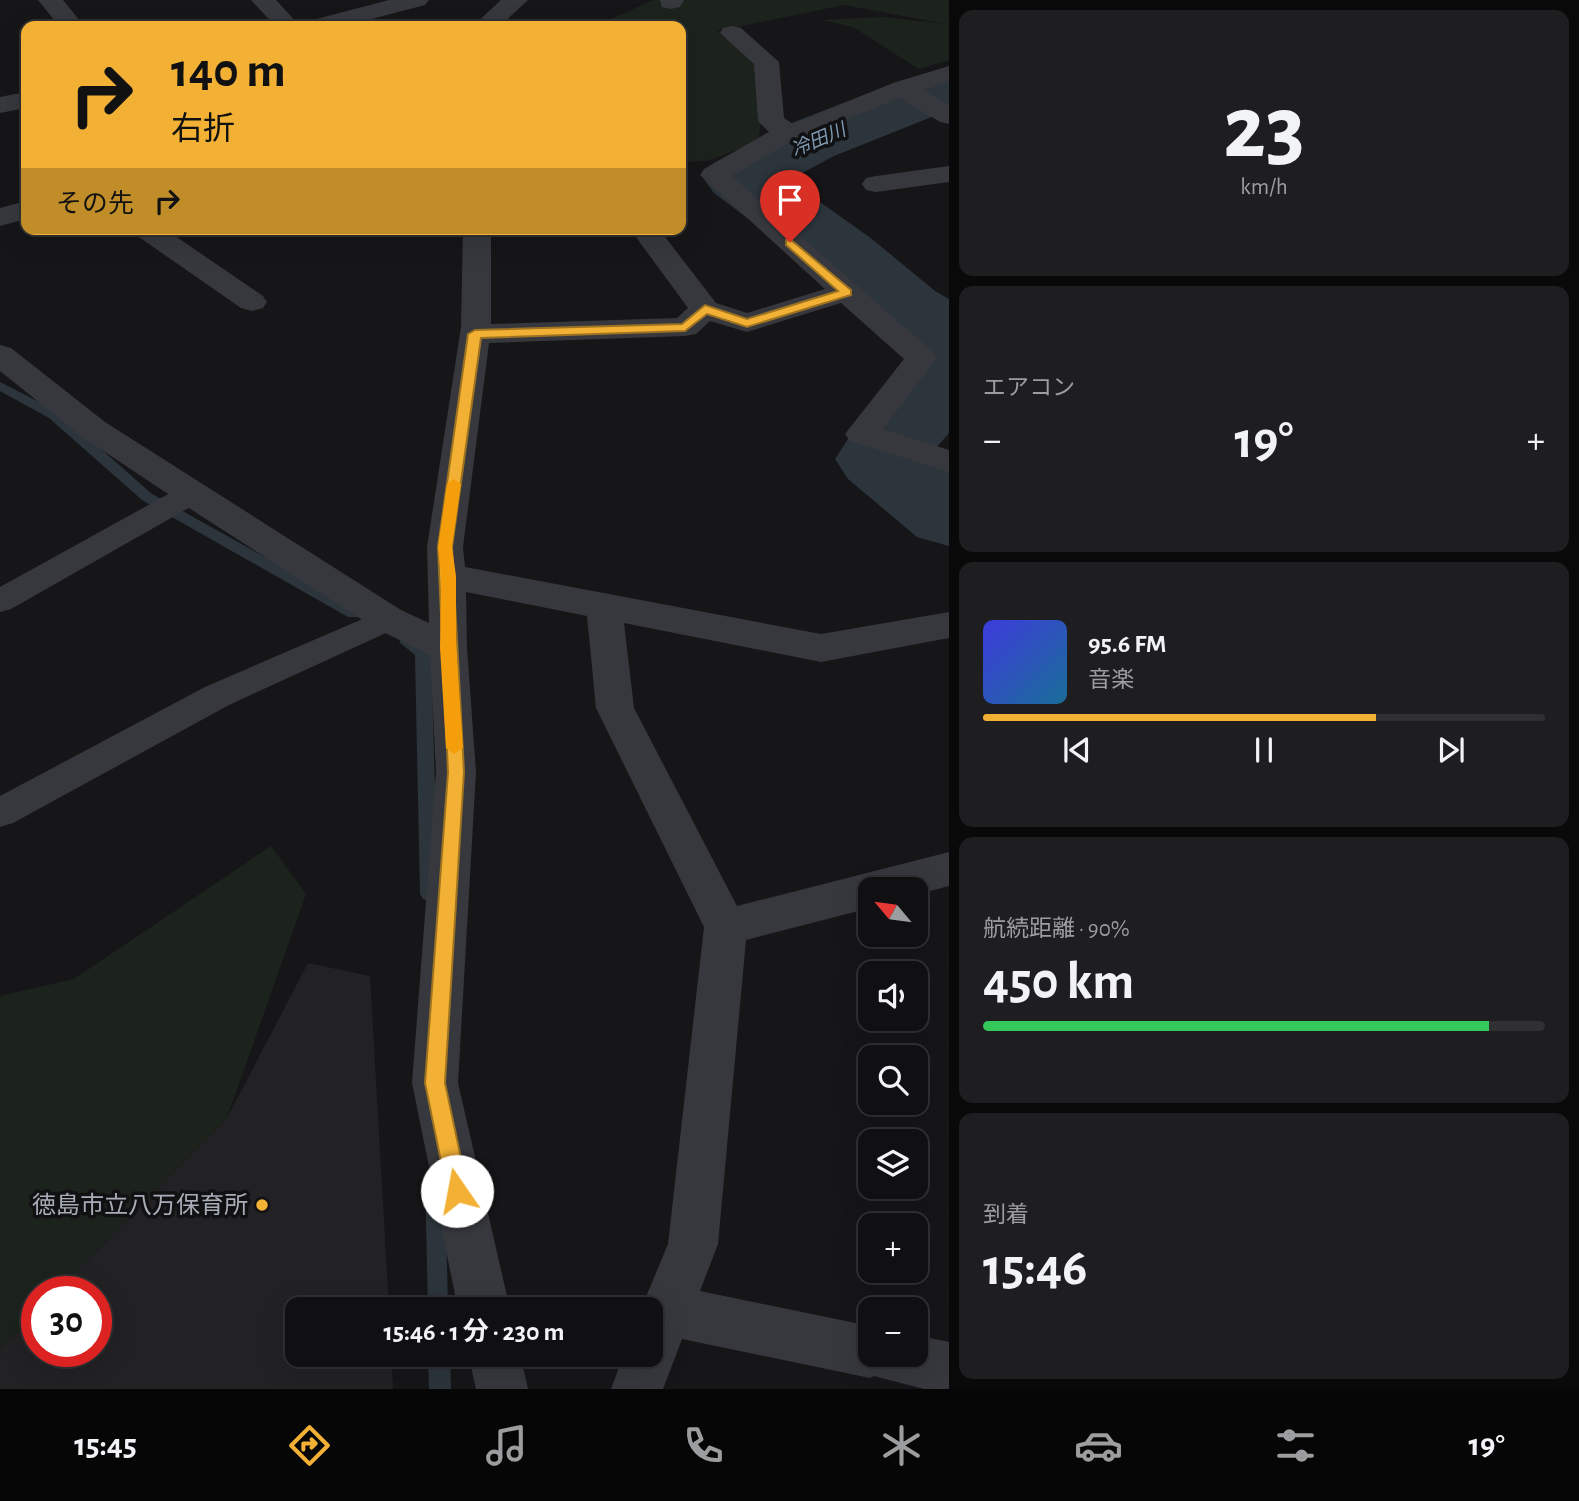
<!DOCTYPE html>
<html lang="ja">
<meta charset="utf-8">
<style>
:root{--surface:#101012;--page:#1e1e20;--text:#f1f3f6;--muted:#9c9d9f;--line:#303032;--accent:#f2b134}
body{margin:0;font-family:"Alegreya Sans","Noto Sans JP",sans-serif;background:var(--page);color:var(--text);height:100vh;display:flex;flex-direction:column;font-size:26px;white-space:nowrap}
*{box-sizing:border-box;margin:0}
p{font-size:23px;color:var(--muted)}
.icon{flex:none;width:38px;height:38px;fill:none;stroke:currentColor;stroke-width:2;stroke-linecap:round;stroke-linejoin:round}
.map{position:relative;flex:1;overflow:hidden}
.details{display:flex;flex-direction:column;gap:10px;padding:10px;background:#09090a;width:630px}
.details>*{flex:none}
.top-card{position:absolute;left:21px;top:21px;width:665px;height:214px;border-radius:14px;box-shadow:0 7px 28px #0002,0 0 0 2px var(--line);background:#f2b134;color:#111;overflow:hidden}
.needle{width:46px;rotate:299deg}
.tools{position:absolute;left:858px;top:877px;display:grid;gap:14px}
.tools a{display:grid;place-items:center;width:70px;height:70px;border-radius:14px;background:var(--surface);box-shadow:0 7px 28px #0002,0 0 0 2px var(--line);font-size:35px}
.speed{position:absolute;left:21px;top:1276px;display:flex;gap:14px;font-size:35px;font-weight:700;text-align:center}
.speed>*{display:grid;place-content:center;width:91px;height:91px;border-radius:50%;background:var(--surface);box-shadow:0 7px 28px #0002,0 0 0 2px var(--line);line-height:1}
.speed .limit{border:10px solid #d22;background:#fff;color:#111}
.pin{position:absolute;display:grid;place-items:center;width:60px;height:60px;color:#fff;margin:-72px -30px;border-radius:50% 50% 50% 0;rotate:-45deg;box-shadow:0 0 7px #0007}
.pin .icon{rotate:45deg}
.me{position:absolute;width:77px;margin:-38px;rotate:348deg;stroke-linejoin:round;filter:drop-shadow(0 0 5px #0008)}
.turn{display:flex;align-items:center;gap:24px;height:147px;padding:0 35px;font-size:32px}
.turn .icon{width:91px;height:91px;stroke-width:2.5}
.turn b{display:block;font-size:49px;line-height:60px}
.then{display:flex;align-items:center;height:66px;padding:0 35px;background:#0003;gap:14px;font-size:26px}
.big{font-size:52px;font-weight:700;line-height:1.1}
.details .tile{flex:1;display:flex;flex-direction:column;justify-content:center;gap:10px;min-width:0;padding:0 24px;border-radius:14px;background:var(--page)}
.details .dial{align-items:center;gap:0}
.dial b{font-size:91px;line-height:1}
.song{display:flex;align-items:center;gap:21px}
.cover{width:84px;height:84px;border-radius:10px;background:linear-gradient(135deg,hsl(240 70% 55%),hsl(200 70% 35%))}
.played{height:7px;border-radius:4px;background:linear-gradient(90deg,var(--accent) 70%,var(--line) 70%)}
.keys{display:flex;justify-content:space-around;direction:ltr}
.heat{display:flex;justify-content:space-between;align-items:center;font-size:38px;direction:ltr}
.charge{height:10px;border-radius:5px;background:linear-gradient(90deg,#34c759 90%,var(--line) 0)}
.trip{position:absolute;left:285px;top:1297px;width:378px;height:70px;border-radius:14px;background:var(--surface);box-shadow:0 7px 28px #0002,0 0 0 2px var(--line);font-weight:700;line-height:70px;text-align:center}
.dock{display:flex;height:112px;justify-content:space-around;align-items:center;background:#060607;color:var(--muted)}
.dock .icon{width:49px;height:49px}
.dock .on{color:var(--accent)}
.dock b{font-size:32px;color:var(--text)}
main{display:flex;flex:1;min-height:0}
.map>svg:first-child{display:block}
.built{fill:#222225}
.green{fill:#1c231d}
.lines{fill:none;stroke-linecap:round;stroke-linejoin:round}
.stream{fill:#2c353c;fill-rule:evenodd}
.river{fill:#2c353c;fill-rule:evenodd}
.service{fill:#37383d;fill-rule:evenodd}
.minor{fill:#37383d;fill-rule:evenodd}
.route{fill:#f2b134;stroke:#9d7322;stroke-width:2}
.slow{fill:#f59e0b}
.poi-dot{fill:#f2b134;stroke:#111113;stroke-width:2.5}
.labels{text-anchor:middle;stroke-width:7;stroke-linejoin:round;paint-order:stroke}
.far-water-label{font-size:19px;font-style:italic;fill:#7f9bb3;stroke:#111113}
.near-poi-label{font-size:24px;fill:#a8adb8;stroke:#111113;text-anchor:end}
</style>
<main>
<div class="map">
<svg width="949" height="1389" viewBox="0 0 949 1389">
<rect width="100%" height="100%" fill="#161618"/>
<!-- built -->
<path class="built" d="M308 963 370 976 389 1309H298V1354L391 1355 393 1389H0V1349L37 1312V1351H96V1292L57 1291 227 1118Z"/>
<!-- green -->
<g class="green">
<path d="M653 0H949V60L919 69 853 27 822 20 882 17 947 24 844 5 717 31 755 63 761 121 758 142 707 161 681 162V26H596Z"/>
<path d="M271 846 306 894 227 1118 57 1291 37 1292V1312L0 1349V996L74 979Z"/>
</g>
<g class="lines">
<!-- stream -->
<g class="stream">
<path d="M0 382 59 412 152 494 358 609 361 613 358 617H348L142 500 49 418 0 391Z"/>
<path d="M407 636 428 648 431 652 438 894 435 899 429 901 423 899 420 894 415 655 399 642Z"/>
<path d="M435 1169 442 1171 445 1178 448 1309H428L425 1178 428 1171Z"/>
<path d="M428 1354H450L451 1389H429Z"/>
</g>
<!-- river -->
<path class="river" d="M949 68V110L834 156 789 180 872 239 935 291 949 299V433L930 455 949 470V546L917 537 848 479 835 459 848 439 902 382 919 349 879 325 818 271 714 193 703 178 714 163 784 126 874 91Z"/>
<!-- service -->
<g class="service">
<path d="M191 484 201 487 206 494 201 501 11 609 0 612V587L181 487Z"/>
<path d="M388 608 399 611 404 619 399 627 229 705 13 823 0 827V796L205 687Z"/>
</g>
<!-- minor -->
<g class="minor">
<path d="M38 0H63L84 26H59Z"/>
<path d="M251 0H276L300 26H275Z"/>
<path d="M389 0H429L425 5 345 26H306L309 21Z"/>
<path d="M501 0H528L500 26H473Z"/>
<path d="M660 0H684L680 7 671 9 662 7Z"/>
<path d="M732 26 741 28 779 62 784 118 793 124 893 83 949 66V82L923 90 949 105V124L940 122 900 98 790 142 732 176 932 351 937 358 883 429 949 450V472L850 441 845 434 904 359 841 303 747 332 710 321 696 334 685 336 489 343 463 547 465 567 821 634 949 612V638L821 662 624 623 634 708 737 906 949 852V886L915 895V889H870V908L746 940 718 1244 700 1291 870 1326V1354H915V1335L949 1342V1389H924L874 1376 870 1378 682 1339 663 1389H611L624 1354H651V1309H641L668 1244 704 927 596 708 587 616 466 592 467 648 476 772 458 1083 510 1309H458L412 1083 436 772 430 655 375 628 192 510 81 436 0 371V345L11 348 105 422 401 610 429 623 427 547 461 327 463 229H491V324L677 318 688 308 630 229H659L716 303 747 313 825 289 700 175 704 169 769 132 758 121 754 64 720 33 723 28Z"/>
<path d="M26 92V108L0 113V97Z"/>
<path d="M949 166V182L876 192 866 190 862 184 866 178 876 176Z"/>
<path d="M26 201V219L0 226V208Z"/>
<path d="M132 229H165L263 296 267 302 263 308 252 311 241 308 136 235Z"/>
<path d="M468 1354H520L528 1389H476Z"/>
</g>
</g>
<!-- route -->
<path class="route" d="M790 239 851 290V295L747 327 707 314 685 331 481 338 452 547 464 772 445 1083 468 1191 465 1197 457 1200 450 1197 447 1191 425 1083 448 772 438 547 468 334 475 330 682 324 705 305 747 319 838 291 786 245V240Z"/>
<!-- slow -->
<path class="slow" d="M454 479 461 484 452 547 456 576V648L463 748 454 754 446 748 440 648 441 576 438 547 447 484Z"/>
<!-- markers -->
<circle class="poi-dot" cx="262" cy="1205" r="7"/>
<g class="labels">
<!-- far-water labels -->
<g class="far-water-label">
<text transform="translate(818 139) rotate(-23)" y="7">冷田川</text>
</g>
<!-- near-poi labels -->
<g class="near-poi-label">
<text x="248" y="1213">徳島市立八万保育所</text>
</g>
</g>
</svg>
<div class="tools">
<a><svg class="needle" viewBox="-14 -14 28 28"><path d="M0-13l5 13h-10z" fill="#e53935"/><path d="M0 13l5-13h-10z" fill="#9c9d9f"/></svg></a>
<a><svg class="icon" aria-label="sound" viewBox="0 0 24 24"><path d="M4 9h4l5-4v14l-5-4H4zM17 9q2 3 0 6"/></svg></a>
<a><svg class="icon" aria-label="search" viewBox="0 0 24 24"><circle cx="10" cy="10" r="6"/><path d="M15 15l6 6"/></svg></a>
<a><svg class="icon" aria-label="layers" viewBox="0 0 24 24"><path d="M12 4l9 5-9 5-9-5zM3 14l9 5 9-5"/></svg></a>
<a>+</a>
<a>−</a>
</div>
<div class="speed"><div class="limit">30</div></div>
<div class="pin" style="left:790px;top:242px;background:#d93025"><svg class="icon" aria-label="arrive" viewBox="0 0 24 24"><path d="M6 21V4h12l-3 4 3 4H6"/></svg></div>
<svg class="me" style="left:457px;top:1191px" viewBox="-20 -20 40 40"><circle r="19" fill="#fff"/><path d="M0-13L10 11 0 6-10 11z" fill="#f2b134"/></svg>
<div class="trip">15:46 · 1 分 · 230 m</div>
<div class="top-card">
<div class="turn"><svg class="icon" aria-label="right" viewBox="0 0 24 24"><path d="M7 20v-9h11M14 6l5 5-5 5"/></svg><div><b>140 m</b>右折</div></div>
<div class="then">その先<svg class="icon" aria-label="right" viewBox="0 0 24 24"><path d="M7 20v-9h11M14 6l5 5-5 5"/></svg></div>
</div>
</div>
<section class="details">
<div class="tile dial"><b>23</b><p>km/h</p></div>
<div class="tile"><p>エアコン</p>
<div class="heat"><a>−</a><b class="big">19°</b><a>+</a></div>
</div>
<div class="tile">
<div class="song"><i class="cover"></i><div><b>95.6 FM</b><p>音楽</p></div></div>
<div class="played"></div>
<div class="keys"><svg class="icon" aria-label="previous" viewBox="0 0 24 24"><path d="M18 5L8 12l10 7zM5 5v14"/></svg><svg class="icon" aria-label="pause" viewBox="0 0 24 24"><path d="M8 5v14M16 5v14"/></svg><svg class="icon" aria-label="next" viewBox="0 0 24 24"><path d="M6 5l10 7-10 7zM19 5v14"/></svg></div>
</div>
<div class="tile"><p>航続距離 · 90%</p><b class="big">450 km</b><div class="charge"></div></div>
<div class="tile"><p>到着</p><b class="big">15:46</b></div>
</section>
</main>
<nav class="dock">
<b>15:45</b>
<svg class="icon on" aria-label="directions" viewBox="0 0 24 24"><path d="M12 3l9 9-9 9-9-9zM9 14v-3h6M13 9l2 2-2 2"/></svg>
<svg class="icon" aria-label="music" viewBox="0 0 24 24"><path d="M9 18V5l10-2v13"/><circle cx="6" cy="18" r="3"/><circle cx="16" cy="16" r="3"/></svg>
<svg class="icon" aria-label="phone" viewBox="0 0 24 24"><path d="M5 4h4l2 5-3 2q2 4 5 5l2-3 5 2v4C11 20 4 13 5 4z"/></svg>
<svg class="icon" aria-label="climate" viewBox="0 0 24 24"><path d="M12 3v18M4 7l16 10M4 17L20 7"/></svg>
<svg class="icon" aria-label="car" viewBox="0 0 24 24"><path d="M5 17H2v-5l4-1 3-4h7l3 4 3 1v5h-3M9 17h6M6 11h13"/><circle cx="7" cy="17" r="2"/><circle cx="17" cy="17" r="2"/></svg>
<svg class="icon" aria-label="filters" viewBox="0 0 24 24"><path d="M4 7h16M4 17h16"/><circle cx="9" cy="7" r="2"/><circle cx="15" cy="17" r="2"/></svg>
<b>19°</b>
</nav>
